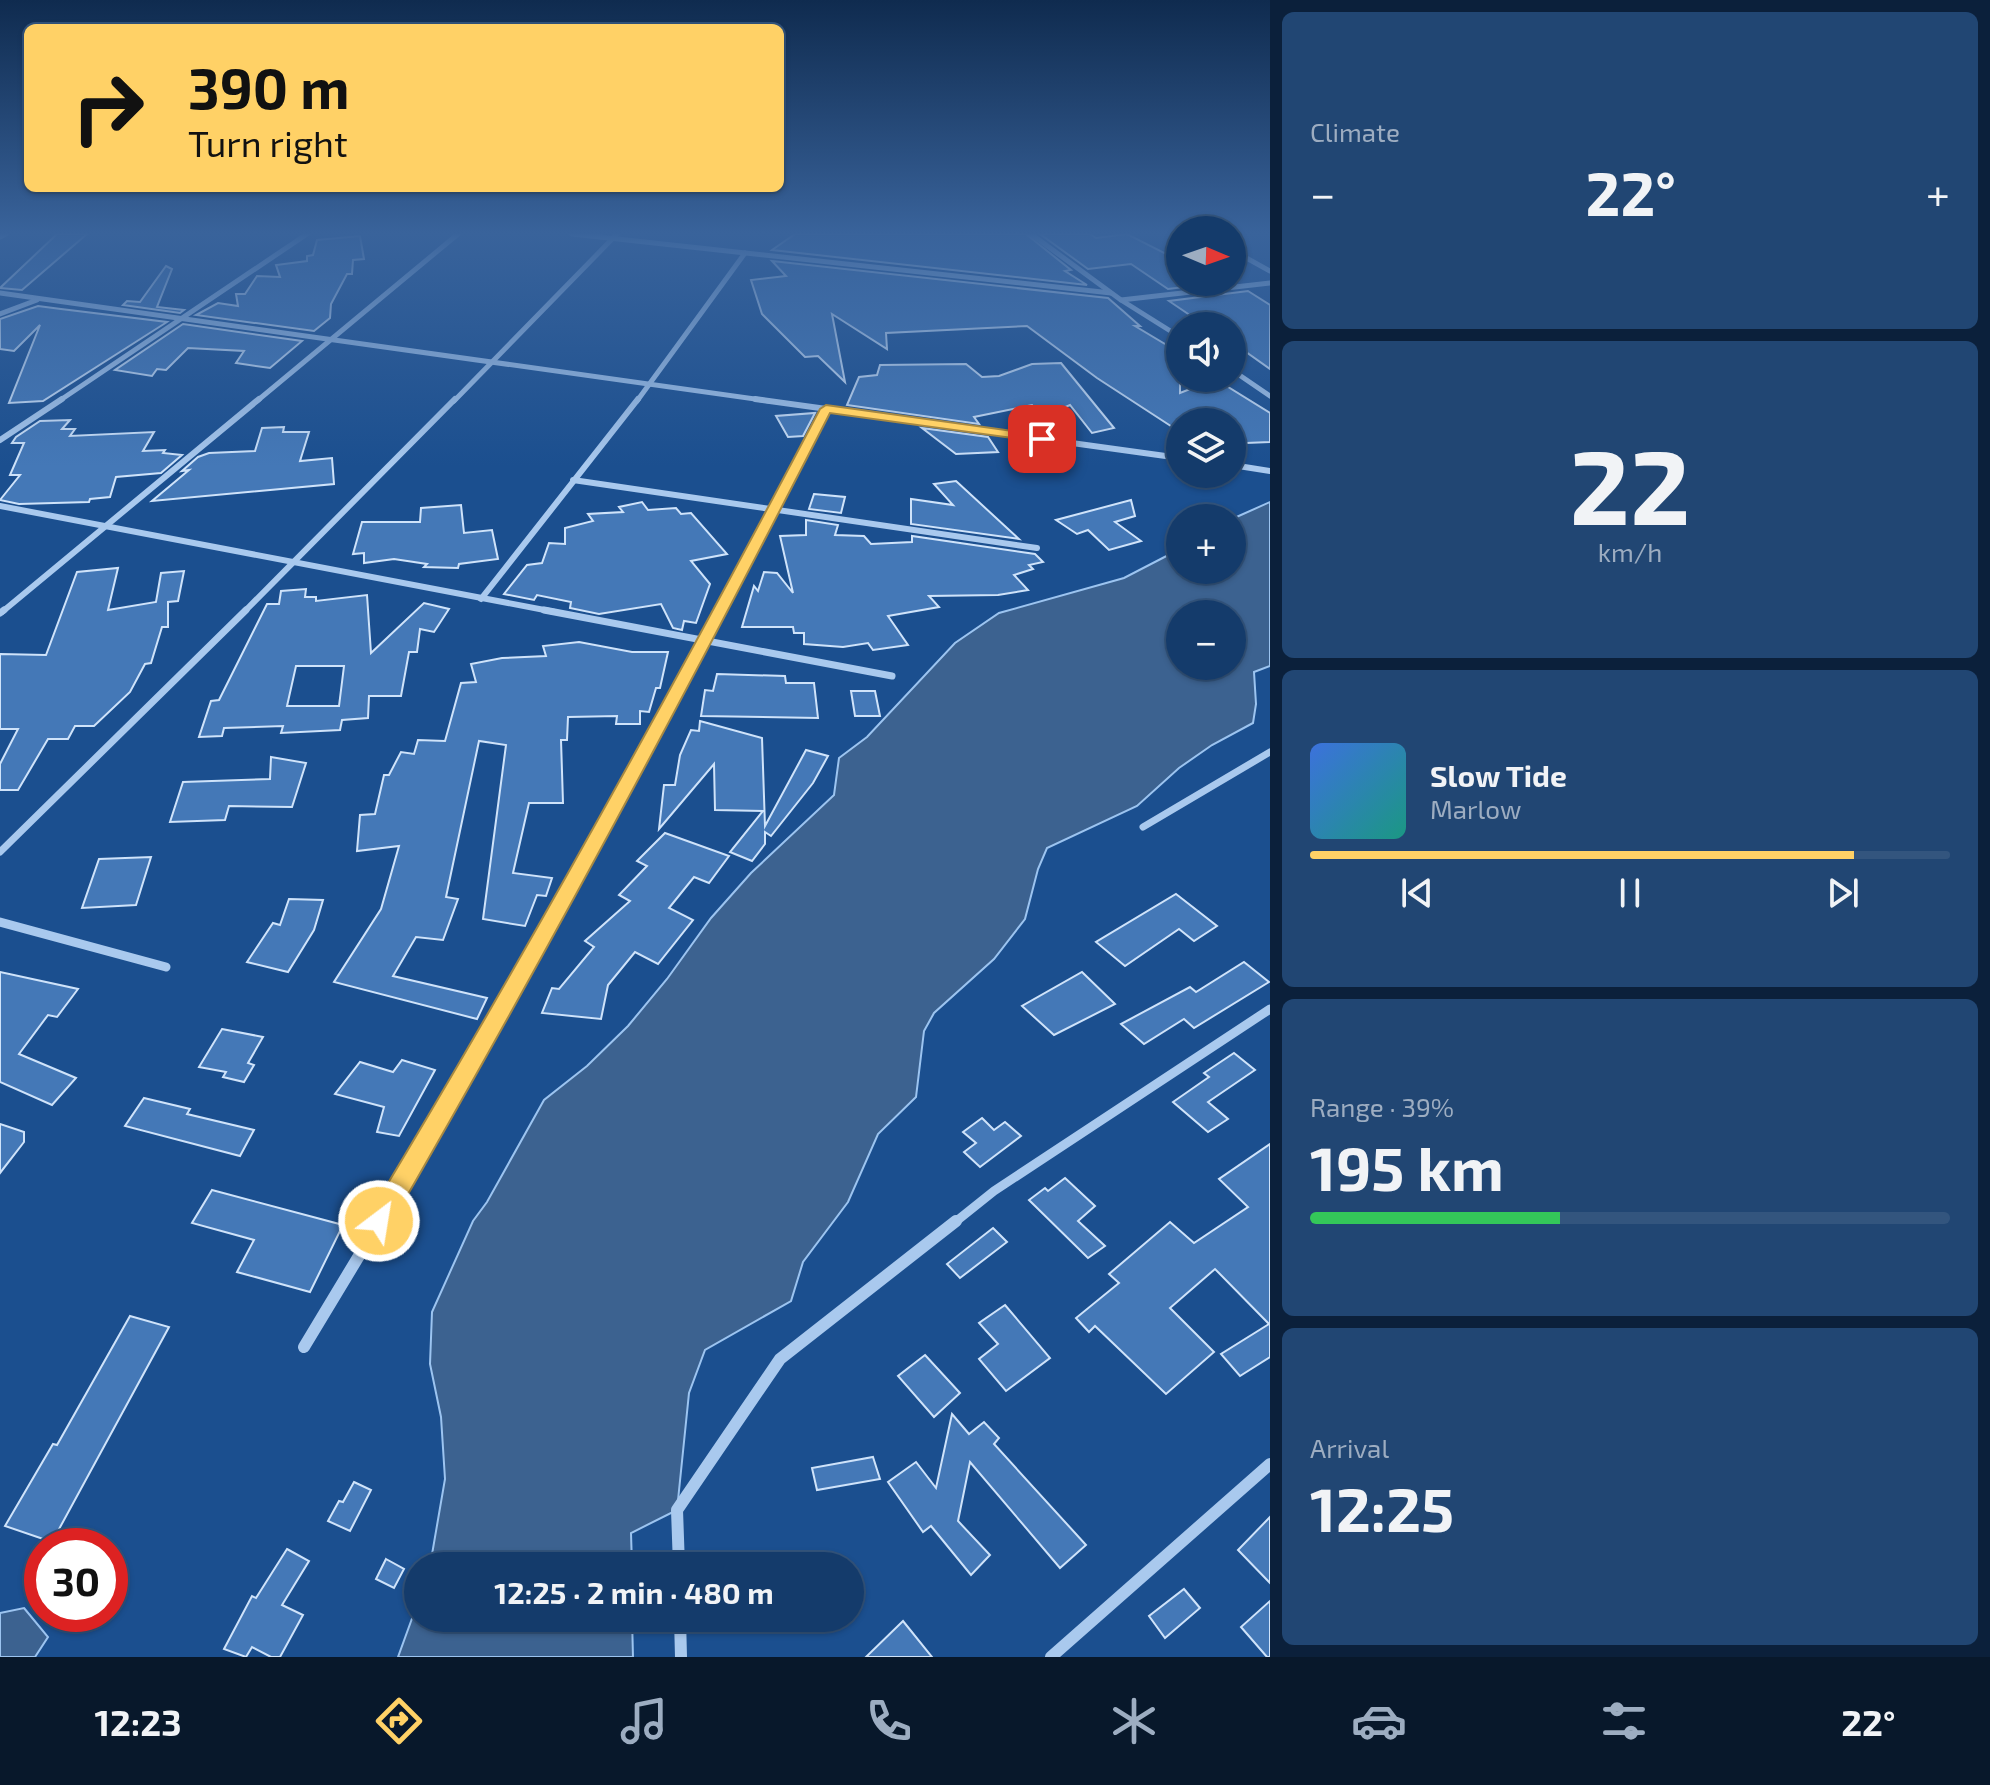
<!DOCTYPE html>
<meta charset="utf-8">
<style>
:root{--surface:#143b6b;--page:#214673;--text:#f1f3f6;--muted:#9dadc1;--line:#33557e;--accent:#ffd166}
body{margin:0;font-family:"Exo 2",sans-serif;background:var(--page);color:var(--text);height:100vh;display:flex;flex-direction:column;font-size:30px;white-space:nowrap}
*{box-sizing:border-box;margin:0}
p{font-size:26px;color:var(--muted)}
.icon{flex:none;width:44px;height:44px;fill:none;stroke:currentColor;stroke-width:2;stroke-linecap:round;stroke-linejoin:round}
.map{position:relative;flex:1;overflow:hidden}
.panel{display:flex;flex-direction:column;gap:12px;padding:12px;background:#0b203b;width:720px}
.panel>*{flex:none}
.top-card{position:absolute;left:24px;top:24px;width:760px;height:168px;border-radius:12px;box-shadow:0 2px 6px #0004,0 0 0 2px var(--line);background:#ffd166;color:#111;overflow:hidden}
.needle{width:52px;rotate:92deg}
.controls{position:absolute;left:1166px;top:216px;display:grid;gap:16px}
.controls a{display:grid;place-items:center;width:80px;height:80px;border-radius:50%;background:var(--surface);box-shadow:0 2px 6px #0004,0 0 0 2px var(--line);font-size:40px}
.speed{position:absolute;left:24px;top:1528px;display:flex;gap:16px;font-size:40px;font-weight:700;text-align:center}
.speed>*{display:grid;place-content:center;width:104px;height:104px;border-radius:50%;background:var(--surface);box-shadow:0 2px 6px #0004,0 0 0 2px var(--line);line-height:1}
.speed .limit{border:12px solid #d22;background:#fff;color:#111}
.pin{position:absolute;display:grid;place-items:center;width:68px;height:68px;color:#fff;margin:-34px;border-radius:16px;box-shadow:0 4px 12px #0006}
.me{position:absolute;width:88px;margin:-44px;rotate:31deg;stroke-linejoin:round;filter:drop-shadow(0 0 6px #0008)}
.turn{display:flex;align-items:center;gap:28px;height:168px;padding:0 32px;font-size:36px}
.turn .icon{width:104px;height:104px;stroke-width:2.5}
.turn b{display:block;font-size:56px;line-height:68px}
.big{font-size:60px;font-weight:700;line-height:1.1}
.panel .widget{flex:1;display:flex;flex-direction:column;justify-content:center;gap:12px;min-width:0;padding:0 28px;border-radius:12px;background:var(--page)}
.panel .dial{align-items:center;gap:0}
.dial b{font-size:104px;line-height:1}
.song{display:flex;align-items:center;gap:24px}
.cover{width:96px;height:96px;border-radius:12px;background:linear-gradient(135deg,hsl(220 70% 55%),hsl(170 70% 35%))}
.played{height:8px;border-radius:4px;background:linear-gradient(90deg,var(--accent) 85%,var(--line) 85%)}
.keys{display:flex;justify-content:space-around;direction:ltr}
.heat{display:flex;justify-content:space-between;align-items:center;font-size:44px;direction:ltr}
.charge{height:12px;border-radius:6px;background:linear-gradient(90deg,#34c759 39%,var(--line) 0)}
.trip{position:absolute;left:404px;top:1552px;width:460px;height:80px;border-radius:40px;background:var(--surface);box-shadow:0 2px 6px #0004,0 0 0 2px var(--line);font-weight:700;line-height:80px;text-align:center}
.menu{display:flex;height:128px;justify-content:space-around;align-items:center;background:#08182b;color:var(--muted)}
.menu .icon{width:56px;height:56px}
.menu .current{color:var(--accent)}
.menu b{font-size:36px;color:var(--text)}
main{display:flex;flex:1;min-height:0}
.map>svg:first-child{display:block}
.water{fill:#3c6290;stroke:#9cc4f0;stroke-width:2;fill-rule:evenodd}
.building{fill:#4478b7;stroke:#cfe3fa;stroke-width:2;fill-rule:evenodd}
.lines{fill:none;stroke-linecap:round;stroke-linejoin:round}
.minor-far4{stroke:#a9c9ee;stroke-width:5}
.minor-far3{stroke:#a9c9ee;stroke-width:6}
.minor-far2{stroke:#a9c9ee;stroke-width:7}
.minor-far1{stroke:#a9c9ee;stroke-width:9}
.minor{stroke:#a9c9ee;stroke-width:12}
.route{fill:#ffd166;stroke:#a68842;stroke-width:2}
</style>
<main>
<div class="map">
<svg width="1270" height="1657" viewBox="0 0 1270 1657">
<rect width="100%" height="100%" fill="#1b4f8f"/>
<!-- water -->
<g class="water">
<path d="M1270 502V666L1254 672 1256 704 1253 723 1212 745 1179 768 1137 806 1047 848 1038 869 1025 919 994 959 934 1013 924 1031 916 1097 878 1134 848 1202 803 1262 791 1301 705 1350 689 1393 677 1510 631 1533 632 1566H430L445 1479 441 1417 430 1364 432 1312 473 1221 487 1202 544 1100 587 1066 628 1026 667 979 711 918 751 873 834 795 839 758 867 737 955 643 999 613 1124 578 1180 549V570H1232V519ZM1180 614H1232V666H1180Z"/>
<path d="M418 1602V1618H632L633 1657H398Z"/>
<path d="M24 1608 48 1637 35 1657H0V1613Z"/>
</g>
<!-- building -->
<g class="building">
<path d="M57 234H87L22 290 0 288Z"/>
<path d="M795 234H1026L1071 270 1065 271 1087 285 772 250Z"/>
<path d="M1040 234H1090L1096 238 1127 234 1180 261V282L1218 283 1168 289 1131 264 1088 269Z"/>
<path d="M360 236 364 259 353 260 352 274H347L331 304 330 318 314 331 196 315 218 303 238 306 236 294H245L257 276 280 277 276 265 307 261V256L313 255 317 240Z"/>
<path d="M772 261 1108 298 1140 326H1135L1180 353V393L1208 382H1220L1270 413V442L1246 443 1232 427V422H1180V432L1097 378 1027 326 886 333 887 349 832 314 845 382 818 356 805 357 762 314 751 280 786 276Z"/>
<path d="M166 266 172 269 157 307 184 310 180 313 123 305 127 301 140 302Z"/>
<path d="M1248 291 1270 305V369L1232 342V326H1206L1169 301Z"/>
<path d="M38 306 61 309 167 322 43 401 9 403 40 325 14 351 0 349V319Z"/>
<path d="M183 324 302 341 270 368 236 363 244 351 188 348 166 370 157 369 152 376 115 370Z"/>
<path d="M1061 363 1114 428 1092 433 1070 405 1042 417 1032 405 974 417 979 424 847 405 859 377 877 375 880 365 966 364 982 377 999 376 1032 364Z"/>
<path d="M815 413 803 436 788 437 776 416Z"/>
<path d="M70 420 62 429H75L70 436 154 432 143 451 165 450 163 453 182 455 161 473 116 477 110 497 90 499 89 502 19 504 0 500 20 475H10L24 443H12L16 437 40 421Z"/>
<path d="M284 427 283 432H309L300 461 332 458 334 484 152 501 189 470 182 471 198 457 209 453 255 451 262 428Z"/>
<path d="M922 428 988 437 998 452 956 454Z"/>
<path d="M956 481 1007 528 1019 539 911 524V499L953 505 934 484Z"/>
<path d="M814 494 845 497 841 513 809 509Z"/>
<path d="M1131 500 1135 516 1115 522 1141 541 1109 550 1088 530 1077 534 1056 520Z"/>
<path d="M642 502 648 510 676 508 681 514 691 513 727 554 691 561 710 584 696 623 684 621 682 630 673 628 661 604 599 614 570 608 571 602 537 595 534 600 504 594 527 565 542 563 549 543 565 544V528L593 521 588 514 623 512 619 507Z"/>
<path d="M461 505 464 533 492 530 498 559 459 564 458 568 424 567 427 564 394 559 364 563V553L353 554 362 522H420L421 508Z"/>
<path d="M806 520 838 525 835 535 864 536 871 544 912 542V536L1035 554 1043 562 1029 565 1033 569 1014 575 1028 590 998 595 929 596 939 607 888 616 908 645 873 650 868 643 843 647 804 644V633H794L793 627H742L754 586 758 591 764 572 777 573 793 593 780 536 806 535Z"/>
<path d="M118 568 108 610 156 602 161 573 184 571 178 601 168 602V627H162L151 663 145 664 130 692 94 726H75L68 739H48L18 790H0V764L18 729H0V654L46 655 77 572Z"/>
<path d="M306 589 305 597H316V601L367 595 371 653 424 603 449 609 434 632 420 629 417 652H409L401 696H369L368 718 342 720 340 730 281 733 283 726 224 728 222 736 199 737 211 701 219 700 267 604H279L281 591ZM296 666H344L339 706H287Z"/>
<path d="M579 642 632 652H668L660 688H656L649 712 640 711V724H616L617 716 568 717 567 740H561L563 803H529L513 873 552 878 546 896 537 895 525 926 483 919 506 745 479 741 446 897 458 899 443 940 416 937 393 976 487 998 477 1019 334 982 381 909 399 846 357 851 360 815 375 814 384 775H389L401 752 414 754 418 740 445 741 461 683 476 682 471 664 502 658 546 656 543 646Z"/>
<path d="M717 674 785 676 786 683H814L818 718 701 716 705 690 713 691Z"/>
<path d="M851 691H875L880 716H855Z"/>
<path d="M700 721 762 738 765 826 806 750 828 756 813 783 771 836 765 832V844L752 861 730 852 763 811 715 810 714 764 659 829 664 785H675L680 755 691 730 699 731Z"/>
<path d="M271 757 306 763 292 807 229 806 225 820 170 822 183 782 270 779Z"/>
<path d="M665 833 729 856 709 883 694 877 669 908 693 920 658 964 635 952 608 985 601 1019 542 1013 552 988 559 989 594 947 585 941 630 901 619 895 647 866 637 861Z"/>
<path d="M151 857 136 905 82 908 99 859Z"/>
<path d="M1176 894 1217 926 1194 941 1179 929 1125 966 1096 942Z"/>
<path d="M289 899 323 900 314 930 288 972 247 962 273 923 280 925Z"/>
<path d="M1244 962 1269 982 1194 1028 1184 1019 1144 1044 1121 1024 1190 987 1196 992Z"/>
<path d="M0 972 78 989 57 1017 48 1015 19 1054 76 1078 52 1105 0 1082Z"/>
<path d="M1082 972 1115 1004 1054 1035 1022 1006Z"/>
<path d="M222 1029 263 1037 248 1063 254 1065 244 1082 223 1077 226 1072 199 1067Z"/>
<path d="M1234 1053 1255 1070 1208 1102 1228 1119 1208 1132 1173 1102 1209 1077 1204 1073Z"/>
<path d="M402 1060 435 1070 399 1136 377 1132 384 1107 335 1094 360 1062 393 1072Z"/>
<path d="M144 1098 190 1109 187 1114 254 1130 240 1156 125 1126Z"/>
<path d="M982 1118 994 1130 1005 1122 1021 1136 980 1167 964 1152 976 1143 963 1132Z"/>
<path d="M0 1124 24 1132V1142L0 1173Z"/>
<path d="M1270 1144V1357L1240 1376 1221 1354 1269 1324 1215 1269 1170 1308 1214 1352 1166 1394 1095 1326 1089 1332 1076 1318 1119 1283 1109 1274 1170 1222 1194 1243 1248 1207 1219 1179Z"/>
<path d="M1065 1178 1095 1206 1078 1221 1105 1246 1088 1258 1029 1200 1045 1188 1048 1191Z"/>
<path d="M212 1190 343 1225 310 1292 237 1272 254 1240 192 1223Z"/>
<path d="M993 1228 1007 1242 960 1278 947 1264Z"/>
<path d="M1005 1305 1050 1358 1006 1391 979 1359 998 1344 979 1323Z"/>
<path d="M130 1316 169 1327 52 1542 5 1526 53 1444 57 1445Z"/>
<path d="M925 1355 960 1393 934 1417 898 1376Z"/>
<path d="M952 1414 969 1434 984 1422 999 1438 994 1444 1086 1545 1060 1568 970 1462 958 1521 990 1555 971 1575 931 1526 923 1532 888 1482 916 1462 936 1488Z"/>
<path d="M873 1457 880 1479 817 1490 812 1468Z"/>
<path d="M354 1482 371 1490 350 1531 328 1521 339 1501 343 1502Z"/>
<path d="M1270 1517V1583L1238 1550Z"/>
<path d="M287 1549 309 1561 282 1605 303 1615 280 1657H271L252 1647 246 1657 224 1649 252 1596 256 1598Z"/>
<path d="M386 1559 404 1569 394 1588 376 1579Z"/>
<path d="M1184 1589 1200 1608 1165 1638 1149 1616Z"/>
<path d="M1270 1601V1657H1267L1241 1627Z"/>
<path d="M903 1621 932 1657H866Z"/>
</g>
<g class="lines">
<!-- minor-far4 -->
<g class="minor-far4">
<path d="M572 234 1111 293"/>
<path d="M1031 234 1121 300 1180 337"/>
<path d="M0 237 6 234"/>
<path d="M1232 250 1270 271"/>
<path d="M0 293 769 401"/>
<path d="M1121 300 1270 283"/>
<path d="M0 314 37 300"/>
<path d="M1232 370 1270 396"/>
<path d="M59 401 307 234"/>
<path d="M257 401 458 234"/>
<path d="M454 401 617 234"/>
<path d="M637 401 745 253"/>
</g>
<!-- minor-far3 -->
<g class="minor-far3">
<path d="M755 399 1180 458"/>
<path d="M0 440 62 399"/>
<path d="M1232 465 1270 471"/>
<path d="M573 480 1037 548"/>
<path d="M0 506 555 612"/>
<path d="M481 599 638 399"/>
<path d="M2 612 259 399"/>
<path d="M244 612 455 399"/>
<path d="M721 612 826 409"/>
</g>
<!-- minor-far2 -->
<g class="minor-far2">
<path d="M544 610 892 676"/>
<path d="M0 613 4 610"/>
<path d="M1143 827 1270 752"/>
<path d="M0 852 246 610"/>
<path d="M575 880 722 610"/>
</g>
<!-- minor-far1 -->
<g class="minor-far1">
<path d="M0 922 166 967"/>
<path d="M378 1223 485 1044 576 878"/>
<path d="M954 1223 994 1191 1270 1009"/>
</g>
<!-- minor -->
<g class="minor">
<path d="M304 1347 380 1221"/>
<path d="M679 1566 677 1510 780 1359 956 1221"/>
<path d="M680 1618 681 1657"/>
<path d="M1051 1657 1270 1464"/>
</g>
</g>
<!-- sky -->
<linearGradient id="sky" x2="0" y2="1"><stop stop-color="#0f2b4f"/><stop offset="0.5" stop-color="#39639b"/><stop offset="1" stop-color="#39639b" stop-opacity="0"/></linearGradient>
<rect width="1270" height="466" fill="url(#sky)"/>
<!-- route -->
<path class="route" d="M826 405 1042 435 1048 439 1042 442 830 413C689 689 543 961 388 1229L379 1232 370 1229 367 1221 370 1213C529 950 677 681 820 409Z"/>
</svg>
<div class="controls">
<a><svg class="needle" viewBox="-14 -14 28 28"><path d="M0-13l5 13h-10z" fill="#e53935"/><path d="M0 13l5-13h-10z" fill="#9dadc1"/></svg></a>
<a><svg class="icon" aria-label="sound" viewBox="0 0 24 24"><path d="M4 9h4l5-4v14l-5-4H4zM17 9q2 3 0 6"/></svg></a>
<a><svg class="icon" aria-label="layers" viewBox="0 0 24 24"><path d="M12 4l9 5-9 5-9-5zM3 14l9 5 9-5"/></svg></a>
<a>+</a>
<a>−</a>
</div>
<div class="speed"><div class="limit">30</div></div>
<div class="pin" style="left:1042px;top:439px;background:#d93025"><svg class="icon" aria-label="arrive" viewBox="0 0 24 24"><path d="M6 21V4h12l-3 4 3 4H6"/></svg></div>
<svg class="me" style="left:379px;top:1221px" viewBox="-20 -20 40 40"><circle r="17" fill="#ffd166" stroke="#fff" stroke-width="3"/><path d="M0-11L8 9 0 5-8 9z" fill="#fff"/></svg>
<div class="trip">12:25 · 2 min · 480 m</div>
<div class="top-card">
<div class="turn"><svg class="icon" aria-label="right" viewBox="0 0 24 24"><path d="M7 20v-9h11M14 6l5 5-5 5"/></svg><div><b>390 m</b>Turn right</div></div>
</div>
</div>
<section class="panel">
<div class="widget"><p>Climate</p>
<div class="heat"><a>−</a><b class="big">22°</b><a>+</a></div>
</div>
<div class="widget dial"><b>22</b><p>km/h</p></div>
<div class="widget">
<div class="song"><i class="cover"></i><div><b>Slow Tide</b><p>Marlow</p></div></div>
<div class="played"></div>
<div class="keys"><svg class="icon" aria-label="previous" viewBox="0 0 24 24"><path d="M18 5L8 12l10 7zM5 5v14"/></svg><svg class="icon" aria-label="pause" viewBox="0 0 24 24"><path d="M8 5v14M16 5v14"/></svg><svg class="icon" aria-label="next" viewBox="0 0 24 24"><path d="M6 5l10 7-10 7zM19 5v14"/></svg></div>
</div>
<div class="widget"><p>Range · 39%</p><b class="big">195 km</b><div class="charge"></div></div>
<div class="widget"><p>Arrival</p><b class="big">12:25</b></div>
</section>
</main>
<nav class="menu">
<b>12:23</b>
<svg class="icon current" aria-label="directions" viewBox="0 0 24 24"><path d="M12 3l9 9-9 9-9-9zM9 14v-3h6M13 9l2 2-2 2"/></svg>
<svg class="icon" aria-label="music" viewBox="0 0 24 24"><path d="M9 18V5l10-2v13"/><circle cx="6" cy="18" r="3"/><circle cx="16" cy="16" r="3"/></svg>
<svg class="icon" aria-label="phone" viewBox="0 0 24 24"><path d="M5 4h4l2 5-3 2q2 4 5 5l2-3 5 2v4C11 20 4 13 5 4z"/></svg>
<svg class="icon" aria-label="climate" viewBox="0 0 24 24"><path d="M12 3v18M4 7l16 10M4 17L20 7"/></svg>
<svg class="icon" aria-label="car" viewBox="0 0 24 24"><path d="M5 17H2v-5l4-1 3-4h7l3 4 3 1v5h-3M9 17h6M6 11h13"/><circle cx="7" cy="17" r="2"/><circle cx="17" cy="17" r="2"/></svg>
<svg class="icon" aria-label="filters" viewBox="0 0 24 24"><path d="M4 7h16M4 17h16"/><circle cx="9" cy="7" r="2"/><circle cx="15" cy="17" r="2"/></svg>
<b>22°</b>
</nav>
